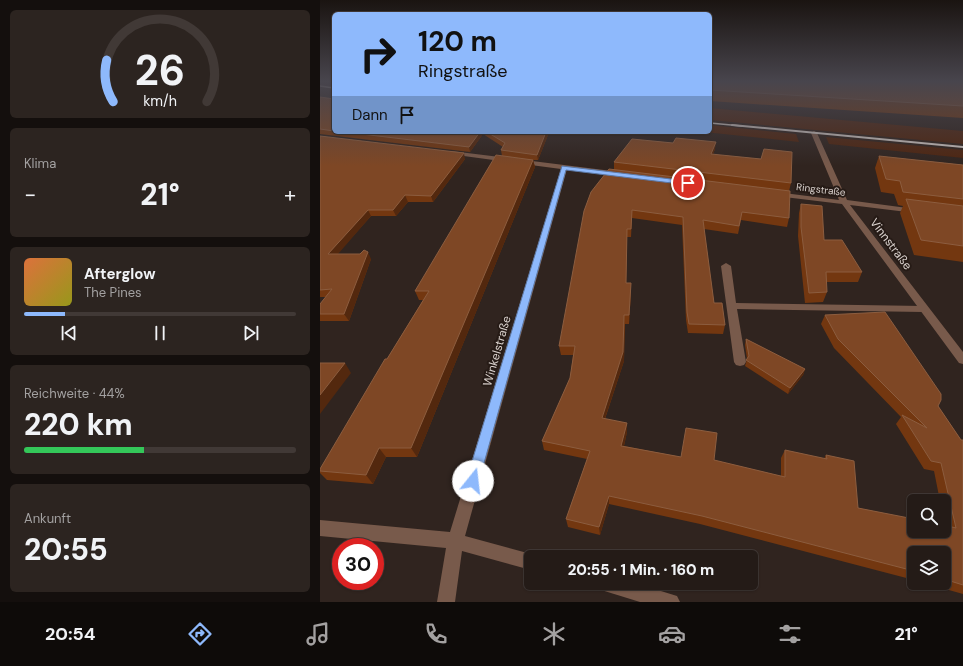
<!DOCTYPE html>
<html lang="de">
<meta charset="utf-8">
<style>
:root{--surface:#241b17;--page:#2c2420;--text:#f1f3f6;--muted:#a3a1a1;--line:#413936;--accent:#8eb9fc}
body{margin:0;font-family:"DM Sans",sans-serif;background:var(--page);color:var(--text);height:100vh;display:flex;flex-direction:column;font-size:15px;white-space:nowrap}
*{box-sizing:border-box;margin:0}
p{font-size:13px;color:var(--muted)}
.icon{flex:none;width:22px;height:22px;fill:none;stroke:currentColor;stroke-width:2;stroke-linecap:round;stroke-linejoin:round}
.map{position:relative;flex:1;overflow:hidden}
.panel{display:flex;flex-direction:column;gap:10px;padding:10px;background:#140f0d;width:320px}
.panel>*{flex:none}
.banner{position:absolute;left:12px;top:12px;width:380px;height:122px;border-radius:6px;box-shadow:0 1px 3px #0004,0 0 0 1px var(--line);background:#8eb9fc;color:#111;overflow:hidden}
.tools{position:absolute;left:587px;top:494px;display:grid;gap:8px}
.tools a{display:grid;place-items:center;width:44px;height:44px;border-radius:6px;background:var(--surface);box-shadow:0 1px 3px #0004,0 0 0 1px var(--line);font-size:20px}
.speed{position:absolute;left:12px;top:538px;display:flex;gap:8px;font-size:20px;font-weight:700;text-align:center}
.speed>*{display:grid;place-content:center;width:52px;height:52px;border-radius:50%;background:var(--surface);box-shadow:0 1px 3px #0004,0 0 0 1px var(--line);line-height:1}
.speed .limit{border:6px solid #d22;background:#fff;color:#111}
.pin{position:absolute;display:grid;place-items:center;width:34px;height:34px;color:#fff;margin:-17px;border:2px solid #fff;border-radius:50%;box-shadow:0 1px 4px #0007}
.me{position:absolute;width:44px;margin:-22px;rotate:16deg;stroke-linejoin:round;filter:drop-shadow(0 0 3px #0008)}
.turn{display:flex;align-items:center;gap:14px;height:84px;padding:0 20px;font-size:18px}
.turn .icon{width:52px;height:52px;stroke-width:2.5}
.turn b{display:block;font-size:28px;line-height:34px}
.then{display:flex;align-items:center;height:38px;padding:0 20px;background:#0003;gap:8px;font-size:15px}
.big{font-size:30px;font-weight:800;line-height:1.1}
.panel .tile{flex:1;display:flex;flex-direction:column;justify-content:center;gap:6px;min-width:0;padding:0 14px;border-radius:6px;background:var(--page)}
.panel .dial{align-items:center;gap:0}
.dial svg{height:104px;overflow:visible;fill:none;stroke:var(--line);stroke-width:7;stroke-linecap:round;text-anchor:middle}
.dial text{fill:var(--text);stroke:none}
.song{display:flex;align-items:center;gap:12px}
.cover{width:48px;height:48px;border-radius:6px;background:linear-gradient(135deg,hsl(20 70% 55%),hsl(60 70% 35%))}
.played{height:4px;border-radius:2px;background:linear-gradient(90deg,var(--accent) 15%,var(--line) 15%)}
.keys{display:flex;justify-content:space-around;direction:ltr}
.heat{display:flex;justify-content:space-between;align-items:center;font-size:22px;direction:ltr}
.charge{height:6px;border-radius:3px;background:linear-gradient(90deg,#34c759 44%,var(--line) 0)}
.trip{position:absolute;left:204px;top:550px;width:234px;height:40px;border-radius:6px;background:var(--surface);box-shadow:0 1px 3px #0004,0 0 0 1px var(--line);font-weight:800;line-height:40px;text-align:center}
.dock{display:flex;height:64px;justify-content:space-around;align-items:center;background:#0e0b09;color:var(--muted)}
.dock .icon{width:28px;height:28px}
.dock .active{color:var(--accent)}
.dock b{font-size:18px;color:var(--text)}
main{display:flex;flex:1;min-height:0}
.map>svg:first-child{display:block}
.green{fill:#4e2510}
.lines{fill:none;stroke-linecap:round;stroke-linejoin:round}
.service{fill:#785a4b;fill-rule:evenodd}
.minor{fill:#785a4b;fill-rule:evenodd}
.rail-far1{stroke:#c7bfbb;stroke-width:1.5}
.rail{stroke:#c7bfbb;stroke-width:2}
.wall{fill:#733710}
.shaded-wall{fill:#53280e}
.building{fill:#7e4725;stroke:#8c5d3f}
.route{fill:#8eb9fc;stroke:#5c78a4}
.labels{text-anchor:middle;stroke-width:4;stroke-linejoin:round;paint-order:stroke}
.far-street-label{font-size:10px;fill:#dad2ce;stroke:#261b16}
.street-label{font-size:12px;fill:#dad2ce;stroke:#261b16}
</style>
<main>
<section class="panel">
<div class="tile dial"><svg viewBox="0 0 100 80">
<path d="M14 69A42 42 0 1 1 86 69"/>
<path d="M14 69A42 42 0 0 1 9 37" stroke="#8eb9fc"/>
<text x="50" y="56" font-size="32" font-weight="700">26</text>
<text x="50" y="72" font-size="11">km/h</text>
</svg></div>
<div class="tile"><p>Klima</p>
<div class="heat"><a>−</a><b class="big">21°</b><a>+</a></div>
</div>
<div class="tile">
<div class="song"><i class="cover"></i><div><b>Afterglow</b><p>The Pines</p></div></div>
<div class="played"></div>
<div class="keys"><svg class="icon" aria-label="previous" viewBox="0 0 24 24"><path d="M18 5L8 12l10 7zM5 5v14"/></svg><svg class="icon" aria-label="pause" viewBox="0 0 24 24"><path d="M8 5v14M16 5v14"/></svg><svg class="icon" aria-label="next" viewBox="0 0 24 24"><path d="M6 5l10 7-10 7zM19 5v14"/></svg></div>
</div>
<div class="tile"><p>Reichweite · 44%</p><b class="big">220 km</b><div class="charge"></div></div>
<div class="tile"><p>Ankunft</p><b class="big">20:55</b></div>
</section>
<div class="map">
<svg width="643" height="602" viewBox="0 0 643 602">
<rect width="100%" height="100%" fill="#30241f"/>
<!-- green -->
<g class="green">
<path d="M390 108 643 131V144L390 120Z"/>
<path d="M390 125 476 134 479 142 384 132H390Z"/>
<path d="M506 137 643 150V158L509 144Z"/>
</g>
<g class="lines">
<!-- service -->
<path class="service" d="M406 263 411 266 416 303 603 306 608 309 603 312 417 309 426 362 424 365 420 366 416 365 414 362 401 266Z"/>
<!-- minor -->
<g class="minor">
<path d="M494 131 497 133 527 200 595 209 599 211 595 213 530 205 643 352V364L639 363 522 204 456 196 452 194 456 192 519 200 491 133Z"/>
<path d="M131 151 300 172 303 174 300 176 247 169 145 536 211 554 217 557H211V570L142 551 135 602H117L126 548 0 536V520L130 532 241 169 129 154 128 153Z"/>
<path d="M275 583H315L357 596 360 602H320L278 589Z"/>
</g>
<!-- rail-far1 -->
<g class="rail-far1">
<path d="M0 86 14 88"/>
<path d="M390 123 422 126"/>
</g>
<!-- rail -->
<path class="rail" d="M412 125 643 147"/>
</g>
<!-- wall -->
<g class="wall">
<path d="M390 81H643V118L390 101Z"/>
<path d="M0 97 14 99V132H228V135L218 160H213L215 167 97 457H66L53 484 7 480 0 473V469L103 300H99L95 291 182 156 181 150 183 147 163 134 150 152 0 134Z"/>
<path d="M0 136 145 159 113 202H88L76 216H51L17 254 51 259 29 321H0V304L6 297H0Z"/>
<path d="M395 149 393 154 471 183 469 191V218L467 227 421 220 418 234 384 229 394 303 405 325 403 334 368 333 366 320 362 225 312 218 311 237H307L306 283 311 292 309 324H305L304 361 285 419 307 423V432L304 446 361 457 394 460 461 476V458L465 450 504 459 506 455 538 508 625 526 624 519V501H620L614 471 604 469 576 424 581 417 514 348 501 324 505 315 618 406 641 440H643V594L604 583H624V553H594V580L380 524 289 504 280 535 248 527 246 519 267 459 224 450 222 441 250 378 253 355H241L239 346 294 170V162Z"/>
<path d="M559 156 643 165V262L594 255 580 213 583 206 578 205 574 194 561 192 555 168Z"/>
<path d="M481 204 504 240 542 272 538 282H506L507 292 503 302 485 303 478 236 479 213Z"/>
<path d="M426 339 485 369 483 375 468 394 425 366 427 359 425 345Z"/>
</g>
<!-- shaded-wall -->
<g class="shaded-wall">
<path d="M160 132H163V134L150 152 149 147Z"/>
<path d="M226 132H228V135L218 160 217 155Z"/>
<path d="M396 142 395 149 390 161 391 154Z"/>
<path d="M144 153 145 159 113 202 111 196Z"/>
<path d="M213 160 215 167 97 457 91 448Z"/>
<path d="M85 195 88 202 76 216 73 210Z"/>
<path d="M48 210 51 216 12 261 8 254Z"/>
<path d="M48 252 51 259 29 321 24 314Z"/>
<path d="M311 283V292L309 324V315Z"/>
<path d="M304 315V361L282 427V418Z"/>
<path d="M25 363 31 373 0 414V395Z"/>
<path d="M485 369 483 375 468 394 470 388Z"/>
<path d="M307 423V432L302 454 301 446Z"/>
<path d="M59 448 66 457 53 484 46 475Z"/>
<path d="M289 496V504L280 535 279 527Z"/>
</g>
<!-- building -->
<g class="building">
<path d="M390 81H643V106L390 90Z"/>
<path d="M0 97 14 99V131L0 129Z"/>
<path d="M25 132H160L149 147Z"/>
<path d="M167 132H226L217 155 181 150 185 143Z"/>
<path d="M0 136 144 153 111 196 85 195 73 210H48L8 254H40L44 250 48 252 24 314H0V304L12 289 0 290Z"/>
<path d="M356 138 396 142 391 154 441 159 444 149 472 152 471 183 294 162 312 139 353 143Z"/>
<path d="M176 155 213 160 91 448H59L46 475 0 471V469L65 359H67L109 291H95Z"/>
<path d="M559 156 643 165V199L583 192 580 181 566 179Z"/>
<path d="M289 169 470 191 469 218 422 212 419 226 383 220 394 303H402L405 325 369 324 367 312 363 217 312 210 311 229H307L306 283H311L309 315H304L303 352 282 418 307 423 301 446 361 457 366 428 397 433 394 460 465 477V450L507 459 506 455 534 461 538 508 594 519V531H624V525L636 528 621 463 611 461 582 415 607 428 518 339 505 315 565 312 621 394V400L618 406 641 440H643V585L624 579V553H594V571L382 516 289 496 279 527 246 519 270 451 222 441 250 378 255 346H239L264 211 271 192Z"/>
<path d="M586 199 643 206V246L601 240Z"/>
<path d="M481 204 502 206 504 240H522L542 272H506L507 292 489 293 481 227Z"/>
<path d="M426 339 485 369 470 388 426 360 429 356Z"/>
<path d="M0 363H25L0 395Z"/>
</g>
<!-- sky -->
<linearGradient id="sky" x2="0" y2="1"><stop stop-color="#1a1411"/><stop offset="0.49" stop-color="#48454d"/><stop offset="1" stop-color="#48454d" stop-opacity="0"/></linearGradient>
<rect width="643" height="166" fill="url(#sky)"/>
<!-- route -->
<path class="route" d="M242 166 368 181 372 183 368 185 246 170 159 481 158 486 153 488 148 486 146 481Z"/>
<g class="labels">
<!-- far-street labels -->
<g class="far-street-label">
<text transform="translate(501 189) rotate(7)" y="4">Ringstraße</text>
</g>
<!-- street labels -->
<g class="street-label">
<text transform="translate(571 244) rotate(53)" y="4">Vinnstraße</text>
<text transform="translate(177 351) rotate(-74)" y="4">Winkelstraße</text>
</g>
</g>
</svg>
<div class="tools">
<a><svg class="icon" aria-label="search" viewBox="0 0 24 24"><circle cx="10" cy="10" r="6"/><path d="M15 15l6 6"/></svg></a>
<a><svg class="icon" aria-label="layers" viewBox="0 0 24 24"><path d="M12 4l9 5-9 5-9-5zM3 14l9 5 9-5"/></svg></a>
</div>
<div class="speed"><div class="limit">30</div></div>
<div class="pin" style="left:368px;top:183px;background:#d93025"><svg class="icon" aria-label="arrive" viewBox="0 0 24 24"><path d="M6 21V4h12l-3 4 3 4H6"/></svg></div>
<svg class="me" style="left:153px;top:481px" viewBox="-20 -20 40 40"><circle r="19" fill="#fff"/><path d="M0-13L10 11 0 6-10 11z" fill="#8eb9fc"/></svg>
<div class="trip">20:55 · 1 Min. · 160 m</div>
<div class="banner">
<div class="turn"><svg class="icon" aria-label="right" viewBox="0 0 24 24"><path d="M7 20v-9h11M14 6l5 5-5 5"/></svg><div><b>120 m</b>Ringstraße</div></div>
<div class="then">Dann<svg class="icon" aria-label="arrive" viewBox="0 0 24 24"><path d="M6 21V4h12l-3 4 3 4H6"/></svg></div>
</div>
</div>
</main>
<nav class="dock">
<b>20:54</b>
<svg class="icon active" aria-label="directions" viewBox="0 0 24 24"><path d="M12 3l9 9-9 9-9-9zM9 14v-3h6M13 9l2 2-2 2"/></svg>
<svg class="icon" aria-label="music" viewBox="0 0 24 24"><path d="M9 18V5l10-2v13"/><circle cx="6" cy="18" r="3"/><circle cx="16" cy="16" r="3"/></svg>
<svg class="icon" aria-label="phone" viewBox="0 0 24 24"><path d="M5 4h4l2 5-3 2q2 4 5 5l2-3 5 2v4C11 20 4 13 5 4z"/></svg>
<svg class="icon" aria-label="climate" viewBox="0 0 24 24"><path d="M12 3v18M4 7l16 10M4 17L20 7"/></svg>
<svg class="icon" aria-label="car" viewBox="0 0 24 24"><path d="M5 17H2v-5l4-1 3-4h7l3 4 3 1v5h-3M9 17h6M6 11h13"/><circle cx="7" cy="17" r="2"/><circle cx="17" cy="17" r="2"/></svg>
<svg class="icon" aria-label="filters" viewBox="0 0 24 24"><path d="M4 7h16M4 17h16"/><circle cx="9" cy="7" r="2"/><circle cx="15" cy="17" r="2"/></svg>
<b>21°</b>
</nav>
